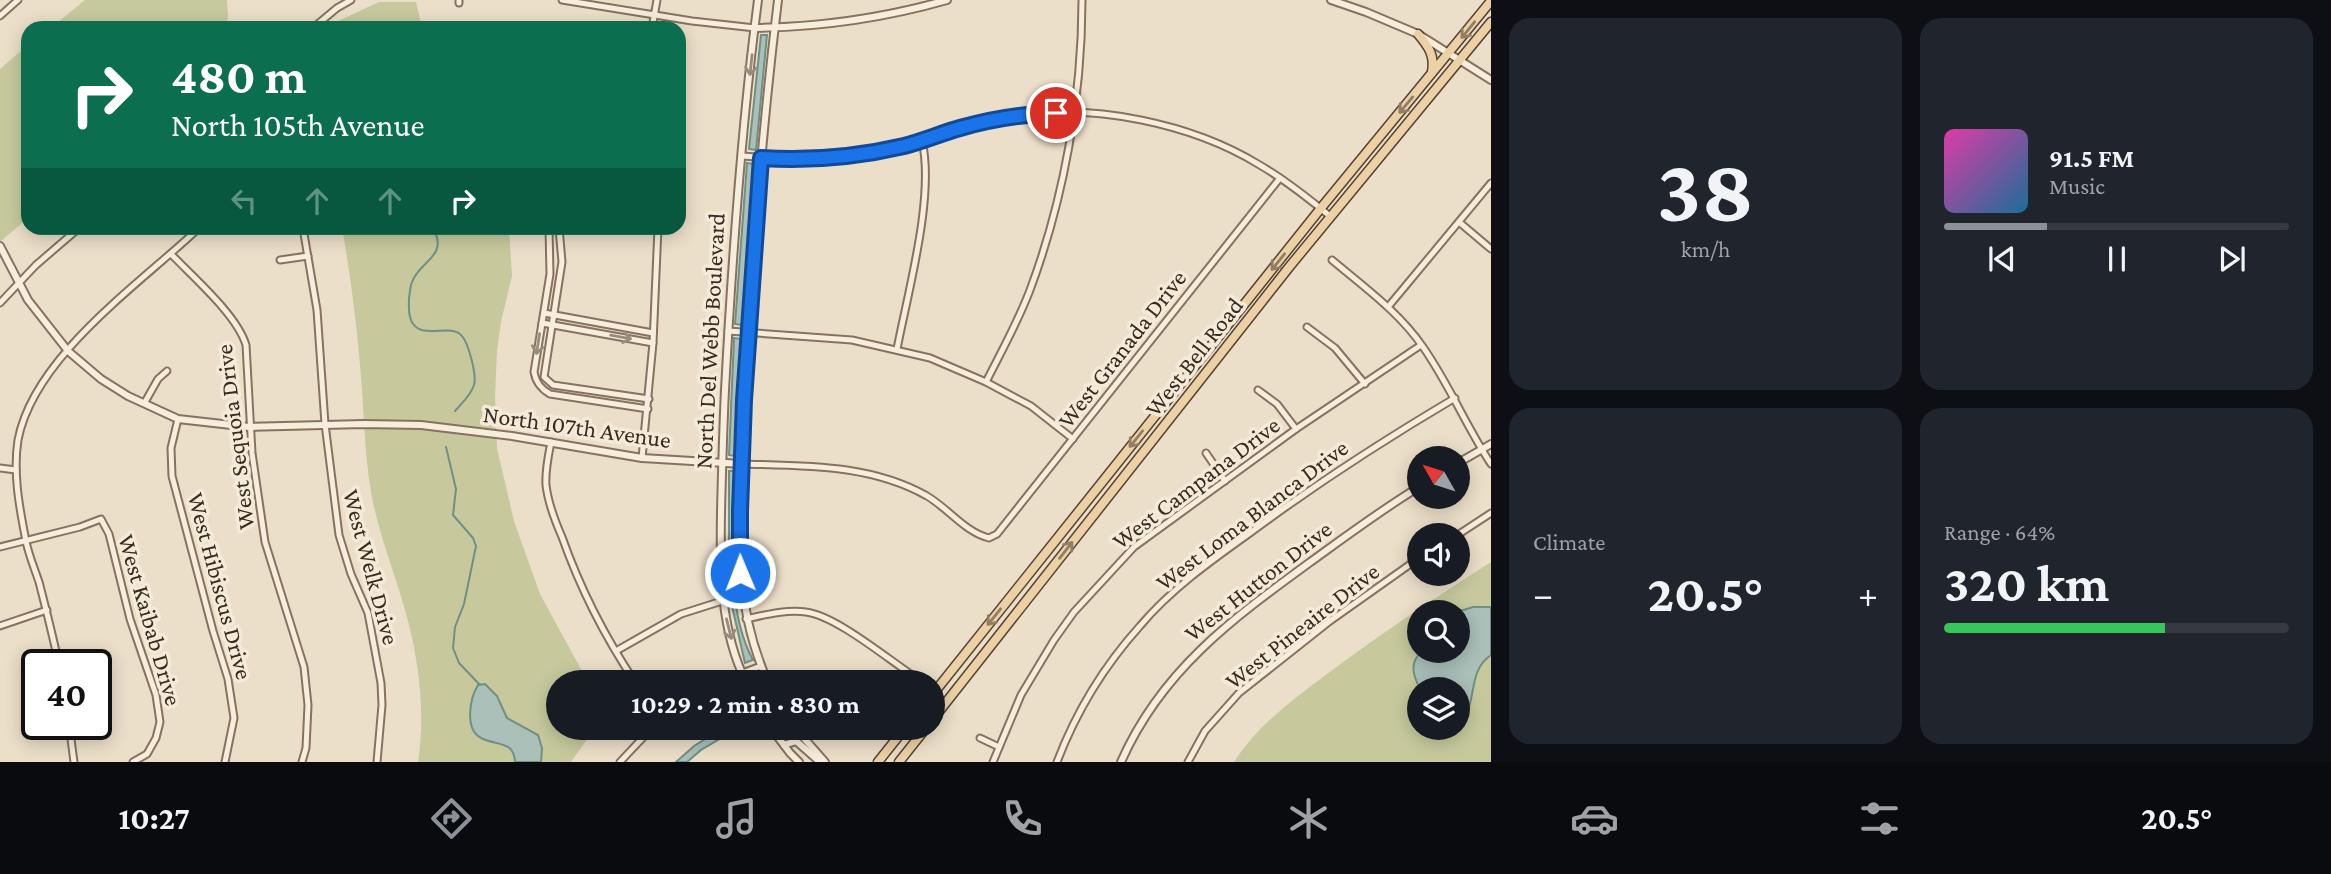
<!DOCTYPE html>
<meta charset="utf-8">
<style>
:root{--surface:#171b24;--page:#20242c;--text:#f1f3f6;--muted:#9ea1a6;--line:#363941;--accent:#8c9099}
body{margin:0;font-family:"Crimson Pro",serif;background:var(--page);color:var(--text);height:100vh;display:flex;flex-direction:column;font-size:26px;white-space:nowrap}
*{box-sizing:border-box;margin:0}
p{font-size:23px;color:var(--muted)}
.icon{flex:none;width:38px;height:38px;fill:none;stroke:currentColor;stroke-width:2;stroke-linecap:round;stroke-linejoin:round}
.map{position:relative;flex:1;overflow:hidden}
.side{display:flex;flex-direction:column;gap:18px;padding:18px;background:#0d0f14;width:840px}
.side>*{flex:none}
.banner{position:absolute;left:21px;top:21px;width:665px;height:214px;border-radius:21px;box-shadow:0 4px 18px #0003;background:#0b6e4f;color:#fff;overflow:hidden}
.needle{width:46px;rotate:309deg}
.controls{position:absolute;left:1407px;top:446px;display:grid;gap:14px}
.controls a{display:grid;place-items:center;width:63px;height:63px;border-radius:50%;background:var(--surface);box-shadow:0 4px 18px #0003;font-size:35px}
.speed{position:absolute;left:21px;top:649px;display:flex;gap:14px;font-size:35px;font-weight:700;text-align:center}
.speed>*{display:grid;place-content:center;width:91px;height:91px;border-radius:50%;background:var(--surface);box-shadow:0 4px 18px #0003;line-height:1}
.speed .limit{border:4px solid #111;border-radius:10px;background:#fff;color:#111}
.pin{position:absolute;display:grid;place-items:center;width:60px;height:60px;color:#fff;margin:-30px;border:4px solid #fff;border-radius:50%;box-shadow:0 2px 7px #0007}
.me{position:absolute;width:77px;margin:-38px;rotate:359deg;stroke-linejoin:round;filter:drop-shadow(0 0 5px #0008)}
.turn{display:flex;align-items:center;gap:24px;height:147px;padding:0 35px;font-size:32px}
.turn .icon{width:91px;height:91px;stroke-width:2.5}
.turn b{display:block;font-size:49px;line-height:60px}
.lanes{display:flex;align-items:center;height:66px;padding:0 35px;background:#0003;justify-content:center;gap:35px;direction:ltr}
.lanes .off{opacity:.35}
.big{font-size:52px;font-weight:700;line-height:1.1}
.side .card{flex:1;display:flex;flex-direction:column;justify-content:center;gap:10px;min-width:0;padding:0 24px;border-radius:21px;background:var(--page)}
.side .dial{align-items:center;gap:0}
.dial b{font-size:91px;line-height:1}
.song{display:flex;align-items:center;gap:21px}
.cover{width:84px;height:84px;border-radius:10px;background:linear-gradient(135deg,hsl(320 70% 55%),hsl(200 70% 35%))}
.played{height:7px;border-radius:4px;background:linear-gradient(90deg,var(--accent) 30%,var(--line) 30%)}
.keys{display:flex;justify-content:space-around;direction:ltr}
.heat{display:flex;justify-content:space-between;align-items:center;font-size:38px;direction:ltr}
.charge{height:10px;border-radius:5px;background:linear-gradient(90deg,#34c759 64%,var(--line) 0)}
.side .tiles{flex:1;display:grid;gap:18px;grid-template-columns:repeat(2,1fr)}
.trip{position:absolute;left:546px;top:670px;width:399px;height:70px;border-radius:35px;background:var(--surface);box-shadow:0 4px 18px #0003;font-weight:700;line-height:70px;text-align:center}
.tabs{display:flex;height:112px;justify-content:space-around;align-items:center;background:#090b0e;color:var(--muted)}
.tabs .icon{width:49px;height:49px}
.tabs .selected{color:var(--accent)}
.tabs b{font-size:32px;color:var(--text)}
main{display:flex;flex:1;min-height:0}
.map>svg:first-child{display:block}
.green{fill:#c7c99d;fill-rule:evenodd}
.water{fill:#aac0b8;stroke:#708f85;stroke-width:2}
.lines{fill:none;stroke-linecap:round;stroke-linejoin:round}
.stream{stroke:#708f85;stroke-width:2}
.minor-casing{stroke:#87725f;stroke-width:9}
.tertiary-casing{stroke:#87725f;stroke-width:10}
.primary-casing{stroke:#554133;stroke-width:11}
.minor{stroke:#f7eddc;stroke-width:5}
.tertiary{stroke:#f7eddc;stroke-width:6}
.primary{stroke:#ebd1a5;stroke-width:8}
.oneway{stroke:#927e63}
.oneway2{stroke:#988c7e}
.route-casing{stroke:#114b97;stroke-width:18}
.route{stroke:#1a73e8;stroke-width:12}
.labels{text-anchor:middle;stroke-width:7;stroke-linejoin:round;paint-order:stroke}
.street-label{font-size:24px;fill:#392b21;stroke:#f4ead8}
</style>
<main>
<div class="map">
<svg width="1491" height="762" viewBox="0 0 1491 762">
<rect width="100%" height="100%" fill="#ecdfc9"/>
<!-- green -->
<g class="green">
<path d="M85 0H227L228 18 224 28H51Z"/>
<path d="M379 2H416L422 28H331L336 22Z"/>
<path d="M28 45V218L0 242V69Z"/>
<path d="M342 228H509L512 276 501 322 497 351 495 398 497 448 514 521 540 594 588 682H558V728H595L571 762H418C425 717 420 669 409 625 398 580 379 538 371 492 364 450 364 407 360 365 356 318 350 273 342 228Z"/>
<path d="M1491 562V762H1234C1258 725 1292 700 1327 674 1380 634 1435 598 1491 562ZM1419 612H1458V651H1419ZM1419 690H1458V728H1419Z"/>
</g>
<!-- water -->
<g class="water">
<path d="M761 35H767L756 150 749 149Z"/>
<path d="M747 163 754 164 742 325 735 324Z"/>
<path d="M734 338 741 339 735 456 729 455Z"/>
<path d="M729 471H735C734 530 724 607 753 660L745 663 729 593Z"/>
<path d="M1473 607H1491V655C1472 668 1475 688 1469 707L1465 711H1459L1458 690 1420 689C1413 675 1409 663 1422 651H1458L1457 612Z"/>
<path d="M485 684 497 696 507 718 538 735 542 748 541 762H515C514 740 496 746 481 738 464 729 470 698 478 685Z"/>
<path d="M723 728H738L701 750 687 762H676L694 746Z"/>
</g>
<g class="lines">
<!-- stream -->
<g class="stream">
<path d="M433 228C449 257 420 260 412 282 410 287 410 293 409 298 409 305 408 313 411 320 419 341 449 324 460 334 468 340 477 375 474 385 471 395 462 403 455 411"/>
<path d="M446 447 456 489 453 515 473 538 476 546 464 604 455 627 453 648 459 663 480 685"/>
</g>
<!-- minor casing -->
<g class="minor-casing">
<g id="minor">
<path d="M562 0 692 21 755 28"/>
<path d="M459 3V0"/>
<path d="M0 16 18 0"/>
<path d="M313 28 337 8 351 0"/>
<path d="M652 28 657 0"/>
<path d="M742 156C798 160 850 159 905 145 924 141 942 133 961 128 979 122 999 119 1018 116 1094 103 1192 124 1258 164 1284 179 1307 197 1331 217"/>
<path d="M1459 222 1491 249"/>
<path d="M303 228 317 310 325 424 339 535 351 574 368 613 381 683 382 705 377 762"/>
<path d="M549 228 550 274 534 372C536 383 541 389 550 394L648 409"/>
<path d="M559 228 562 262 544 377 553 385 649 399"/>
<path d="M171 254C194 278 237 315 246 345L252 453 265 542 304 667 308 705 306 748 302 762"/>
<path d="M280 260 308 256"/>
<path d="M1332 260C1364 287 1399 312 1423 347 1449 384 1466 426 1491 464"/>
<path d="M0 303 36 265 79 228"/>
<path d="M1388 307 1491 183"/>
<path d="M544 313 653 333"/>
<path d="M542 323 653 343"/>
<path d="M1307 327 1335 348 1365 384"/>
<path d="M728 331 852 340 930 358 986 382 1031 406 1073 439"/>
<path d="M897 349C908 292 935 195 922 141"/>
<path d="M986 382C1001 352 1018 322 1030 290 1064 199 1082 97 1082 0"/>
<path d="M1258 390 1277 404 1296 429"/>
<path d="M145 402 158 379 167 371"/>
<path d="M178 419 171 448 172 476 213 631 228 679 234 718 225 762"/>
<path d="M551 442C548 457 545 471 546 485 548 503 555 521 562 537 580 588 605 637 635 682"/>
<path d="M1206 453 1225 481"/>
<path d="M642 458 653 343 658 228"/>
<path d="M742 464C806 466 870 464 927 496 949 509 965 532 989 538L997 534 1280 178"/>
<path d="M0 468 16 470"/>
<path d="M1456 536 1491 513"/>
<path d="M0 547 80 527 101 519 109 534 130 619 156 695 160 722 156 738 147 754 133 762"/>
<path d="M746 619C764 615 787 609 806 612 837 616 890 661 918 679"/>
<path d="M0 626 47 610"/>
<path d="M616 651 681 614 722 601"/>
<path d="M59 665C53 637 46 609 39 582 34 567 27 551 25 536 19 505 13 472 18 440 34 356 140 284 199 228"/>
<path d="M718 682 761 666"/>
<path d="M69 724 74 762"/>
<path d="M980 738 999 747"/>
<path d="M620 762 652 728"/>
<path d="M993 762 1021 695 1054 640 1074 612 1134 547 1296 429 1421 345"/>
<path d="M1057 762C1076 712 1104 666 1140 626 1170 590 1212 560 1250 533 1316 484 1384 440 1455 398"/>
<path d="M1188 762 1205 731 1239 693 1330 621 1419 558"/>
</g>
</g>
<!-- tertiary casing -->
<g class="tertiary-casing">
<g id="tertiary">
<path d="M1331 0 1366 12 1418 34 1491 80"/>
<path d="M755 28C820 27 884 18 947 0"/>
<path d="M0 246 28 300 68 351 101 379 128 396 178 419 249 427 364 424 421 425 512 436 642 458 742 464"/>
<path d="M1458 463 1491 444"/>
<path d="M746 682C720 629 720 570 721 512 722 471 723 431 725 390 732 260 741 129 758 0"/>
<path d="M768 682C735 610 739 542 742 464 744 433 744 401 746 369 753 246 763 123 778 0"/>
<path d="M771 728 790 753 799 762"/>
<path d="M795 728 825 762"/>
<path d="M784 745 796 741 820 762"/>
<path d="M1121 762C1161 671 1232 619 1309 563 1345 537 1381 510 1419 487"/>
</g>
</g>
<!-- primary casing -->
<g class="primary-casing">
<g id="primary">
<path d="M1418 34C1429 47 1435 56 1432 72"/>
<path d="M933 694 1321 208 1491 1"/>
<path d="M933 719 1290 266 1491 22"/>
<path d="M878 762 905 728"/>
<path d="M899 762 926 728"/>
</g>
</g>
<!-- minor -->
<use href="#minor" class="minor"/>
<!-- tertiary -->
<use href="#tertiary" class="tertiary"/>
<!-- primary -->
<use href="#primary" class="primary"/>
</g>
<!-- one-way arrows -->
<defs><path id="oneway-shaft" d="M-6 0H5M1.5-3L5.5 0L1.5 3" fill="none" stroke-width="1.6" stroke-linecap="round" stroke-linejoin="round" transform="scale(1.75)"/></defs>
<g class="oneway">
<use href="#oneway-shaft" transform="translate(1468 30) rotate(129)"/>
<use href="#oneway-shaft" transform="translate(1406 105) rotate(130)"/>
<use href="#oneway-shaft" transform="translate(1278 262) rotate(129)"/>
<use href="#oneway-shaft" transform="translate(1136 439) rotate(129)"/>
<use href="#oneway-shaft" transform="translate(1066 550) rotate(-52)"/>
<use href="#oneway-shaft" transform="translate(994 617) rotate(129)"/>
</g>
<g class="oneway2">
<use href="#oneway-shaft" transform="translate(751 65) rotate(96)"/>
<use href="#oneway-shaft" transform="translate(621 337) rotate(10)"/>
<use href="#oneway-shaft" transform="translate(538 344) rotate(99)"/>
<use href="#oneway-shaft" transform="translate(729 629) rotate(76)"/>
</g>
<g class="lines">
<!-- route casing -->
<g class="route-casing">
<path id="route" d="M740 573V511L744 400 761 158C808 161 857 157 904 146 923 141 942 133 960 128 991 119 1024 114 1056 113"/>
</g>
<!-- route -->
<use href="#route" class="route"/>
</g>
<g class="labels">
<!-- street labels -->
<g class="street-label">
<text transform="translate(710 341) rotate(-87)" y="8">North Del Webb Boulevard</text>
<text transform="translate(1122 349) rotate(-52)" y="8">West Granada Drive</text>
<text transform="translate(1194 357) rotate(-52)" y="8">West Bell Road</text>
<text transform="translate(577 427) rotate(8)" y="8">North 107th Avenue</text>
<text transform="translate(235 437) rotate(-97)" y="8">West Sequoia Drive</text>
<text transform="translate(1196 483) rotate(-37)" y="8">West Campana Drive</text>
<text transform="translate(1252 515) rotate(-37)" y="8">West Loma Blanca Drive</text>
<text transform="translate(371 567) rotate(75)" y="8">West Welk Drive</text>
<text transform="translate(1258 581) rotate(-38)" y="8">West Hutton Drive</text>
<text transform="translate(220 586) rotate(75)" y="8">West Hibiscus Drive</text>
<text transform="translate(150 620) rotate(74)" y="8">West Kaibab Drive</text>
<text transform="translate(1302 626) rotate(-38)" y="8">West Pineaire Drive</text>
</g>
</g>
</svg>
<div class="controls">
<a><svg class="needle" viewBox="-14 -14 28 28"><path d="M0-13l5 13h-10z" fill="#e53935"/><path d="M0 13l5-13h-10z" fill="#9ea1a6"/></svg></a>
<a><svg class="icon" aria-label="sound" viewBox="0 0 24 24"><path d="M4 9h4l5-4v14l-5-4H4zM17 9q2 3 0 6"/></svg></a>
<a><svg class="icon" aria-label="search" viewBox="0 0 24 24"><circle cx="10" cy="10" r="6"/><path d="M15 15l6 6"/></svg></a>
<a><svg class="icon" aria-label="layers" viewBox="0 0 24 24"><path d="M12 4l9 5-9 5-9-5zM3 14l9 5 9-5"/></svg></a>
</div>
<div class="speed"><div class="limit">40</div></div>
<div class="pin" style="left:1056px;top:113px;background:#d93025"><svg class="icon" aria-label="arrive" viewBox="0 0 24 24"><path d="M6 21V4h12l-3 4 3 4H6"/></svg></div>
<svg class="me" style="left:740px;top:573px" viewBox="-20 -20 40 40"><circle r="17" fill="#1a73e8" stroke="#fff" stroke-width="3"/><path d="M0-11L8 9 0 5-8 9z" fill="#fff"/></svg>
<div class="trip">10:29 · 2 min · 830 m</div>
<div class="banner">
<div class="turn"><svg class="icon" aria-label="right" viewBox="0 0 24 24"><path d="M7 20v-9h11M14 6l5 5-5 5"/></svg><div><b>480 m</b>North 105th Avenue</div></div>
<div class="lanes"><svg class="icon off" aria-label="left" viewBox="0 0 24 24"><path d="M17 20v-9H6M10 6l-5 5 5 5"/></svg><svg class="icon off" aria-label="ahead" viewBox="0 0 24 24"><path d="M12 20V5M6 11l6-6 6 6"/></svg><svg class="icon off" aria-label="ahead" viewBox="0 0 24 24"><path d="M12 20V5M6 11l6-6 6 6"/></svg><svg class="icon" aria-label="right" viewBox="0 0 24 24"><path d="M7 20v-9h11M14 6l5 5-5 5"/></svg></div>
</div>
</div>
<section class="side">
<div class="tiles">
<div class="card dial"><b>38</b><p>km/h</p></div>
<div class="card">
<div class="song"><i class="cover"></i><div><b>91.5 FM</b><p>Music</p></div></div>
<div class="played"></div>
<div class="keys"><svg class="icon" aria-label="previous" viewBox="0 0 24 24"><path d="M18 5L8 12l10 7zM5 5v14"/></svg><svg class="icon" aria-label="pause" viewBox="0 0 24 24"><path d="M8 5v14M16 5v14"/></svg><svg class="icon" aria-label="next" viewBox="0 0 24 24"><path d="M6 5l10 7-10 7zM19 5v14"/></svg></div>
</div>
<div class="card"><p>Climate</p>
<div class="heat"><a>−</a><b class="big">20.5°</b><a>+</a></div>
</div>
<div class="card"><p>Range · 64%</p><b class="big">320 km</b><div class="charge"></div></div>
</div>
</section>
</main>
<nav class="tabs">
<b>10:27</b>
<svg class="icon selected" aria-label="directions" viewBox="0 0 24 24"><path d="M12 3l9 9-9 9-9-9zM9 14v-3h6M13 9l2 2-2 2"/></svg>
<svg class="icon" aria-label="music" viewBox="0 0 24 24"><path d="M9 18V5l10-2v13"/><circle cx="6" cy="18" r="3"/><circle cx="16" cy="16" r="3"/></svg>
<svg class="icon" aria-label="phone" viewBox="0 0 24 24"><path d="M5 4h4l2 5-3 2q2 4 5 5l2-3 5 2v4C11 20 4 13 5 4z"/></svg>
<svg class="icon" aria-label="climate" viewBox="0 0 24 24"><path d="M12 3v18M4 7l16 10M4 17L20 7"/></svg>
<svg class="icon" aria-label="car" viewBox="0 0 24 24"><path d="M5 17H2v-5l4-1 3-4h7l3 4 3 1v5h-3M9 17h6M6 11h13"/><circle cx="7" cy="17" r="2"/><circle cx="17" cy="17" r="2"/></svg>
<svg class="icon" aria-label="filters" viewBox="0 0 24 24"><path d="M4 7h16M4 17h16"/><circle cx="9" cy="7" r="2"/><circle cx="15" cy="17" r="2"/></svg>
<b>20.5°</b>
</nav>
